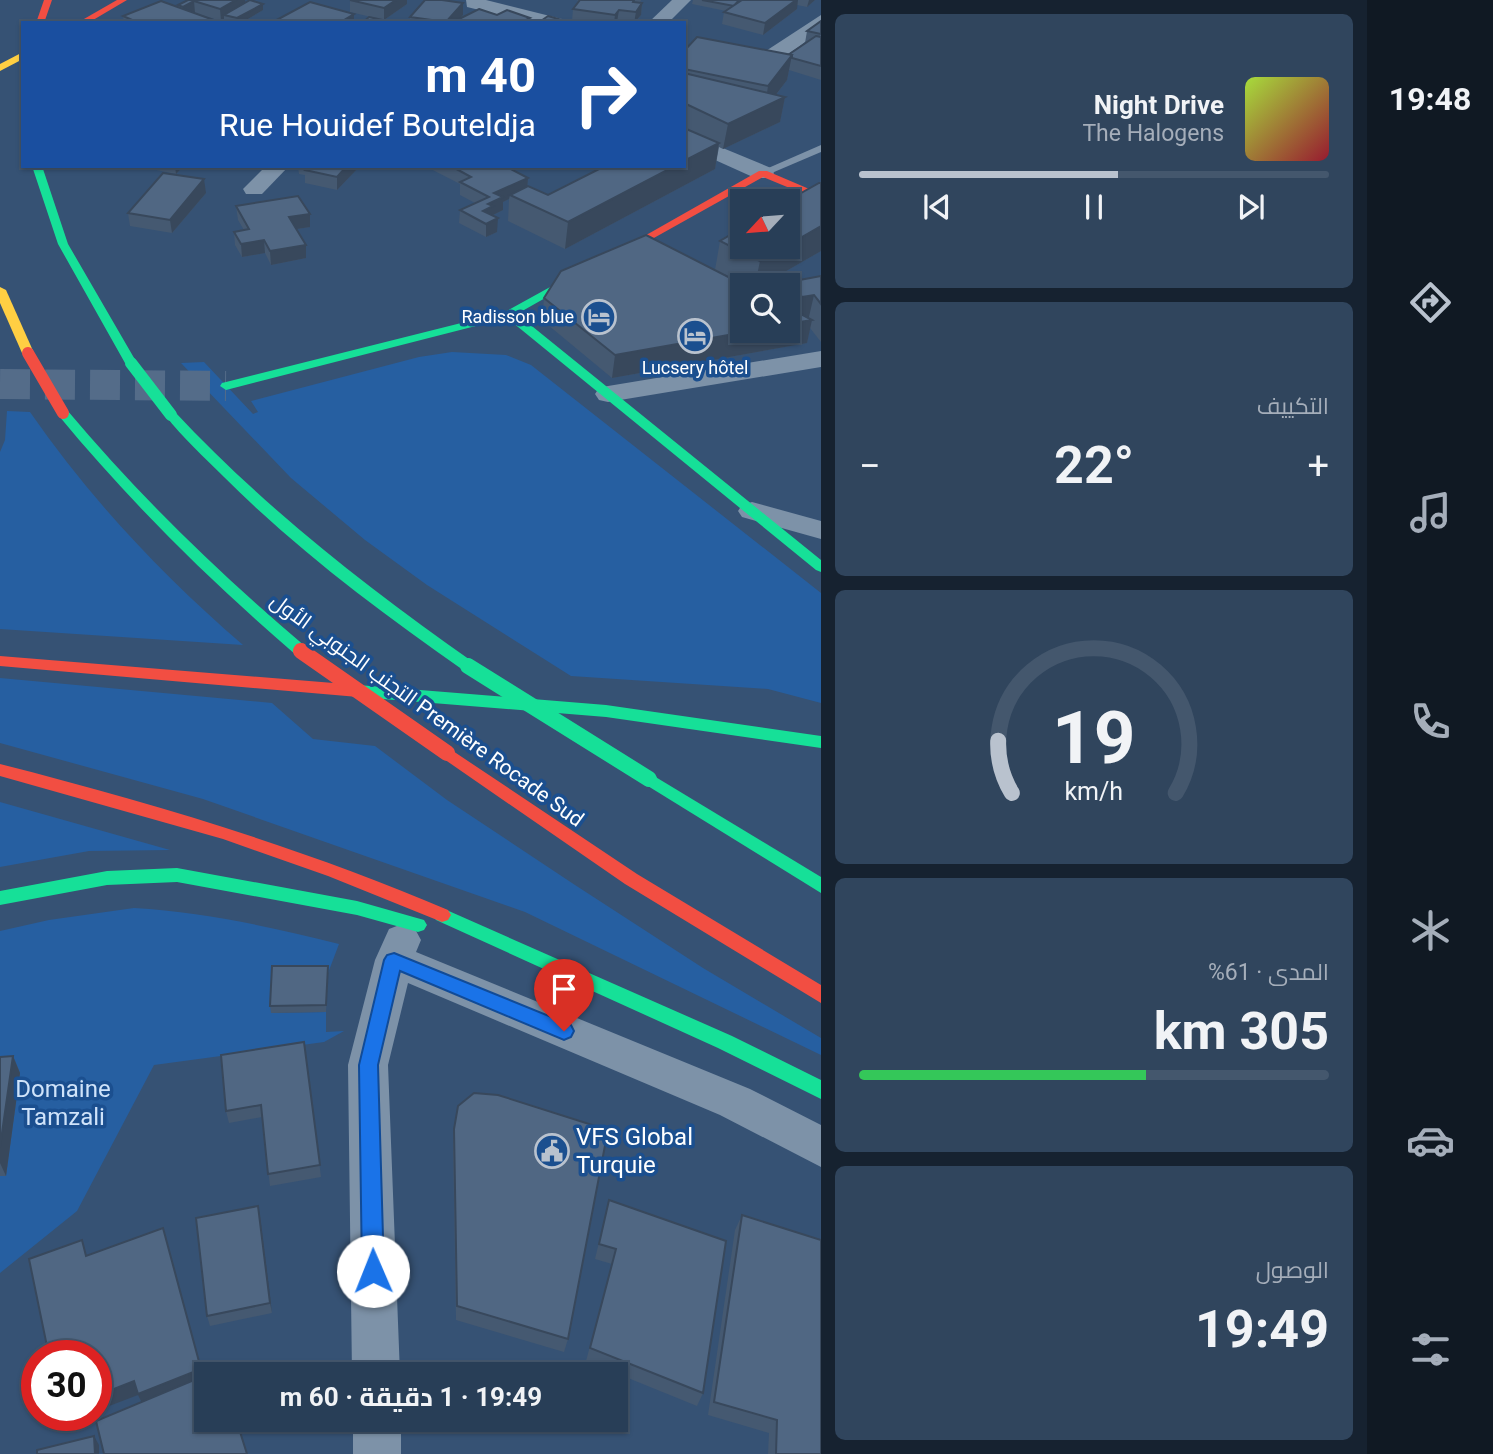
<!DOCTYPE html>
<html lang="ar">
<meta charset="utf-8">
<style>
:root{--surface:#283e57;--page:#30455d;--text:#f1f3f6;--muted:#a5aeba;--line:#44576d;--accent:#b9c2ce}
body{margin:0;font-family:Roboto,Cairo,sans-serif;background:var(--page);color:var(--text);direction:rtl;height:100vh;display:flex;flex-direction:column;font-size:26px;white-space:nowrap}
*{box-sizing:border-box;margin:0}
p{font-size:23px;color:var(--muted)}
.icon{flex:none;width:38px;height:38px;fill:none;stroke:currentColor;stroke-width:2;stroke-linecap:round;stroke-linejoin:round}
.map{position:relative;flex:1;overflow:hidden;direction:ltr}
.sheet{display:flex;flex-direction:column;gap:14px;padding:14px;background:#162230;width:546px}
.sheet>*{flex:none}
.banner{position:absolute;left:21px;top:21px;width:665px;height:147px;border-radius:0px;box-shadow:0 2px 5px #0004,0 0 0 2px var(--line);direction:rtl;background:#1a4fa0;color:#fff;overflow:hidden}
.needle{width:46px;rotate:244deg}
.fabs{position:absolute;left:730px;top:189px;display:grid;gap:14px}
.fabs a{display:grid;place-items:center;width:70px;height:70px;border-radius:0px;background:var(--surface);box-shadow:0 2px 5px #0004,0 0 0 2px var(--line);font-size:35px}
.speed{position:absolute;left:21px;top:1340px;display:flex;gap:14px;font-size:35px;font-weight:700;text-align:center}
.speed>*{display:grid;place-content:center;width:91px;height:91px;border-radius:50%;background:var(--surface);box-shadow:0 2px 5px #0004,0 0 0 2px var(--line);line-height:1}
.speed .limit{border:10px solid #d22;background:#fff;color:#111}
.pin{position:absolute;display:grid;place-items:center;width:60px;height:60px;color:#fff;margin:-72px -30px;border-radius:50% 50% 50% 0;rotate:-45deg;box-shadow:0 0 7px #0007}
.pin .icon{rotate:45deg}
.me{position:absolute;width:77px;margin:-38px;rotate:359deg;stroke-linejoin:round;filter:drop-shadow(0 0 5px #0008)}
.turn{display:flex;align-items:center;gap:24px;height:147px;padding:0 35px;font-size:32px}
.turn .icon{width:91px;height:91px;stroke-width:2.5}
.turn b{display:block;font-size:49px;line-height:60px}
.big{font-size:52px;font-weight:700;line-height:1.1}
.sheet .tile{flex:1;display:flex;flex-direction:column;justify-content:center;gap:10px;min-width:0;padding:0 24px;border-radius:10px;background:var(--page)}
.sheet .dial{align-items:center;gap:0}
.dial svg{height:182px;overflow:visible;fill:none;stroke:var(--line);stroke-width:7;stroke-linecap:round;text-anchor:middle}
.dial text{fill:var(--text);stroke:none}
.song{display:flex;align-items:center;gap:21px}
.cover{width:84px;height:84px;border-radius:10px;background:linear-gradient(135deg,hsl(80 70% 55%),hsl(350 70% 35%))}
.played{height:7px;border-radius:4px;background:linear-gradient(90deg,var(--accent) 55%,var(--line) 55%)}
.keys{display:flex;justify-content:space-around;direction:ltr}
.heat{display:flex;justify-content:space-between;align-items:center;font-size:38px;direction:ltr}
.charge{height:10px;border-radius:5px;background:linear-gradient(90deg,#34c759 61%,var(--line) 0)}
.trip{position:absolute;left:194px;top:1362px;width:434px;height:70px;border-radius:0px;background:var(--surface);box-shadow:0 2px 5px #0004,0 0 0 2px var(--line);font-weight:700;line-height:70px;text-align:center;direction:rtl}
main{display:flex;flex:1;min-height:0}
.tabs{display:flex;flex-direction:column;width:126px;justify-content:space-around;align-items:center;background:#101923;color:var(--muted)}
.tabs .icon{width:49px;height:49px}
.tabs .active{color:var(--accent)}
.tabs b{font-size:32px;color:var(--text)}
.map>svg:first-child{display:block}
.green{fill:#265fa1}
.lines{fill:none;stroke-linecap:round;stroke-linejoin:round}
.secondary-tunnel{stroke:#546c89;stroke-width:30;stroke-dasharray:30 15;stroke-linecap:butt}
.lane{fill:#7d92a8;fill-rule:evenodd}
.street{fill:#7d92a8;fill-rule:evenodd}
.fast{fill:#16e098;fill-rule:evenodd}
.slow{fill:#ffcf43;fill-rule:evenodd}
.jam{fill:#f24e42;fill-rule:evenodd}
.fast-bridge-far1{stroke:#16e098;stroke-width:12}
.fast-bridge{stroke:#16e098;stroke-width:16}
.jam-bridge-far1{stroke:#f24e42;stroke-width:12}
.jam-bridge{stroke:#f24e42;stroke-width:16}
.wall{fill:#455971}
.shaded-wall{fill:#38485c}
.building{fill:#506783;stroke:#38485c;stroke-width:2}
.route{fill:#1a73e8;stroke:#114b97;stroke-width:2}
.labels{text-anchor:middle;stroke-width:7;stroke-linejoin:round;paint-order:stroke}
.far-poi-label{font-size:18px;fill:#fff;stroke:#1b4f8f;text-anchor:end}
.street-label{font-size:21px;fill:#fff;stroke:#1b4f8f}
.near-park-label{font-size:24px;fill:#cfe3fa;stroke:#1b4f8f}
.near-poi-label{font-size:24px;fill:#fff;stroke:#1b4f8f;text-anchor:start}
</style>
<main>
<nav class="tabs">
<b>19:48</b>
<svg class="icon active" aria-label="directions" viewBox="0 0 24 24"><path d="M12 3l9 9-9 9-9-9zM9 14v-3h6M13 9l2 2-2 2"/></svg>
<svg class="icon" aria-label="music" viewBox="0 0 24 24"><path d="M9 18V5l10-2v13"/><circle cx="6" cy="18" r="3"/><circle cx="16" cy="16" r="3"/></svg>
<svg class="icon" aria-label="phone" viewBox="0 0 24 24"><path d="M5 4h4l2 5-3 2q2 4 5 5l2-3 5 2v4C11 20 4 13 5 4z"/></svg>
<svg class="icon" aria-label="climate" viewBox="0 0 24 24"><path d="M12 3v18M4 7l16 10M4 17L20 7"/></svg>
<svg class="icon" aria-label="car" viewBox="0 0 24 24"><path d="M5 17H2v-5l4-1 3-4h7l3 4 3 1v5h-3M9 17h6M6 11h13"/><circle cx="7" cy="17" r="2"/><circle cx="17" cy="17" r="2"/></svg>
<svg class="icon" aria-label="filters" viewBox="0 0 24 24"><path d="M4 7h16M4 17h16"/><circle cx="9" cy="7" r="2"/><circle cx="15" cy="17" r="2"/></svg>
</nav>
<section class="sheet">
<div class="tile">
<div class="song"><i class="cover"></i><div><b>Night Drive</b><p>The Halogens</p></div></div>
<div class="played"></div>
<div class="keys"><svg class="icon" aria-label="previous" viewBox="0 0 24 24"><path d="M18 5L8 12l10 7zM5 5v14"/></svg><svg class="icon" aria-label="pause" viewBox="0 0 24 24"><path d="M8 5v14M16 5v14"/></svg><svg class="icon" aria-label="next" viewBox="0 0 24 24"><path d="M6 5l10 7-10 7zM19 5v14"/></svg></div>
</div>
<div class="tile"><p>التكييف</p>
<div class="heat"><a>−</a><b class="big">22°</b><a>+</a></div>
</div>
<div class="tile dial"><svg viewBox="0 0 100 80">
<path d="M14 69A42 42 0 1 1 86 69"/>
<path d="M14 69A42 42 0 0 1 8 46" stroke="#b9c2ce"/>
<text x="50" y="56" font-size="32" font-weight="700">19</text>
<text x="50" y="72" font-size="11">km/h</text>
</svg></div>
<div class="tile"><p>المدى · 61%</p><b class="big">305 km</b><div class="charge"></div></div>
<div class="tile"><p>الوصول</p><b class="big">19:49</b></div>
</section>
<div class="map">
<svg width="821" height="1454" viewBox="0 0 821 1454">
<rect width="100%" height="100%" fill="#365274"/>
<!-- green -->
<g class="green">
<path d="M452 352 506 355 531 365 821 593V703L768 689 571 676 427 585 365 540 291 478 181 363 204 362 253 414 258 412 251 401 419 357Z"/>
<path d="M7 411 30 412C90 499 163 576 243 645L0 629V452L5 440Z"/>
<path d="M0 678 272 703 313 739 375 746 447 800 575 885 703 968 821 1038V1055L525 912 203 799 0 743Z"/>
<path d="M0 802 170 850 89 851 0 867Z"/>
<path d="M134 908C204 912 271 927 339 944L328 973H274L272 1013 326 1012V1032L344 1031 324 1042 154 1065 77 1211 0 1273V931L49 920Z"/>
</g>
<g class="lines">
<!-- secondary-tunnel -->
<path class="secondary-tunnel" d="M0 384 226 386"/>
<!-- lane -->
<path class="lane" d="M821 145V152L767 175 757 173Z"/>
<!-- street -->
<g class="street">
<path d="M466 0H486L562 19 565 23H533L467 7Z"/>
<path d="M672 0H691L668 23H648Z"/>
<path d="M821 15V29C766 75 753 75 684 59V47L730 57 755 58Z"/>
<path d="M684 132 771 168 774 173 771 178H755L684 146Z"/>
<path d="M266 166H289L262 194H246L243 189Z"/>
<path d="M821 351V367L608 402 599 400 595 394 599 388 608 386Z"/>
<path d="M752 502 821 521V539L742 517 738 511 742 505Z"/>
<path d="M402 924 415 929 421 940 416 952 750 1089 821 1125V1167L720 1115 408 983 388 1065 400 1374H352L348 1065 375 960 389 929Z"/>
<rect x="353" y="1419" width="48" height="35"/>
</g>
<!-- fast -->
<g class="fast">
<path d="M32 166H42L68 244 137 363 135 366 131 367 125 363 58 244Z"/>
<path d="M619 249 628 251 517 314 821 560V572L816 570 507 318 226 390 220 386 222 383 505 312Z"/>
<path d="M63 409 67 410C140 497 220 574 306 647L308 651 306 655H296C210 581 131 503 59 416L57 413Z"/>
<path d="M171 411 175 412C265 508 366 587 473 662L476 666 473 670H463C379 611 297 550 224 477 204 457 182 437 165 415Z"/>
<path d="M358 685 606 705 821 736V748L606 717 358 697 350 691Z"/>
<path d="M649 773 821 877V893L643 783 641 779 643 775Z"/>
<path d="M177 868 357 901 424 920 427 925 424 930 418 932 357 915 177 882 107 885 0 905V891L107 871Z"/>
<path d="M442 908 732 1036 821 1080V1099L718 1048 436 920 433 915 436 910Z"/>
</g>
<!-- slow -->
<g class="slow">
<path d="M23 52V59L0 71V64Z"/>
<path d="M0 287 6 290 34 353 32 356 28 357 22 353 0 303Z"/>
</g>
<!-- jam -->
<g class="jam">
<path d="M44 0H52L44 23H36Z"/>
<path d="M117 0H127L88 23H77Z"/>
<path d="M759 171H767L821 194V201L763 177 627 253 618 251Z"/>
<path d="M0 656 358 685 366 691 358 697 0 666Z"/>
<path d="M447 747 637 874 821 985V1003L625 884 441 757 439 753 441 749Z"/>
<path d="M0 764C153 803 303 848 448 910L451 915 448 920 442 922 328 876 223 839 0 776Z"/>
</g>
<!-- fast-bridge-far1 -->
<path class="fast-bridge-far1" d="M131 363 171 415"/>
<!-- fast-bridge -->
<path class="fast-bridge" d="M468 666 649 779"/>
<!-- jam-bridge-far1 -->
<path class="jam-bridge-far1" d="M28 353 63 413"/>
<!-- jam-bridge -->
<path class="jam-bridge" d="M301 651 447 753"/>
</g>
<!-- wall -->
<g class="wall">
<path d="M188 0 245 3 263 10 241 23H230L224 21V19L221 21 198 14 222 23H124L123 16 178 7V5Z"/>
<path d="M350 0H407V4L384 20 350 12Z"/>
<path d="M576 0H641L640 3H642L641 15 635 23 617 22V23H585L572 21 573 9 579 1Z"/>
<path d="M693 0H815L807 7 797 5V9L763 35 722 24 724 12 726 11 692 4Z"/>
<path d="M463 3V15L460 18 530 23H410V17Z"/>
<path d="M821 21V80L789 70 787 80 776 95 785 97 780 122 723 149 719 147 715 169 565 249 508 221 509 199 503 202V210L493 215 497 232 486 237 459 223 460 210 475 203 460 195V184L425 166H505L528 178 527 186 548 195 684 166V51L788 55 805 43 807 31Z"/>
<path d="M137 166H184L176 174Z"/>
<path d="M298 166H360L337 190 305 183V175L299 174Z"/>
<path d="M206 193 172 233 130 226 128 213Z"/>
<path d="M236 206 310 214V227L297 229 306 258 271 265 265 253 242 257 235 245 234 232 244 230 238 220Z"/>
<path d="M720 241 821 251 762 285H745L715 270Z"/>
<path d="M821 276V342L810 328 807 343 612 378 542 320 544 298 788 331V291L789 282Z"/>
<path d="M328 973 326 1012 271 1013 270 1006Z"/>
<path d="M304 1042 321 1177 270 1186 262 1117 229 1123 226 1111Z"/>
<path d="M13 1056 20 1073 6 1176H0V1057Z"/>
<path d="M454 1129 568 1339 564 1352 456 1320 453 1145Z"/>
<path d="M609 1200 703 1393 697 1406 586 1361 612 1264 595 1259Z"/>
<path d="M742 1215 821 1454H768L769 1433 708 1415 735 1230Z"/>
<path d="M260 1217 272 1313 210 1326 207 1316Z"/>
</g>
<!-- shaded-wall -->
<g class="shaded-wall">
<path d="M236 0H245L246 7 224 15V19L221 21 220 9Z"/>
<path d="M396 0H407V4L384 20V8Z"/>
<path d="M796 0H798L797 9 763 35 765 23Z"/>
<path d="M809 0H815L807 7Z"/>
<path d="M194 1 195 13 185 19 183 7Z"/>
<path d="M463 3V15L456 23H446Z"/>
<path d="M642 3 641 15 634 23 636 12Z"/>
<path d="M263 4V10L241 23H237V18Z"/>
<path d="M619 10 617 22 614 23 615 15Z"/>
<path d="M354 14V23H339Z"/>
<path d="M530 18V23H520Z"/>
<path d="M792 55 787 80 768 105 785 97 780 122 723 149 728 124 765 107 768 86Z"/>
<path d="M719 143 715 169 565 249 568 222 675 166H684V161Z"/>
<path d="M175 166H184L176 174Z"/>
<path d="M347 166H360L337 190V177Z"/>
<path d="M528 178 527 191 510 195 509 199 503 202V210L493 215 492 220 483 211 494 193Z"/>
<path d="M204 179 206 193 172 233 170 220Z"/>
<path d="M310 214V227L290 230 289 217Z"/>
<path d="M498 218 497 232 486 237V224Z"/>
<path d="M821 226V251L762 285H755L760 261 784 247H788V245Z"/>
<path d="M264 240 265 253 242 257 241 244Z"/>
<path d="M306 245V258L271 265 270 251Z"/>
<path d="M814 295 808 321 812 320 807 343 612 378 615 355 751 331H788V324L796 323 802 297Z"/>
<path d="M13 1056 20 1073 6 1176 0 1163V1147Z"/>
<path d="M258 1206 260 1217 272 1313 270 1303Z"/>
<path d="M163 1228 205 1382 144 1407 138 1395 96 1411V1396L134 1381Z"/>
<path d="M64 1416H85L68 1422Z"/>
<path d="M94 1436 99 1445V1454H95Z"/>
</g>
<!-- building -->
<g class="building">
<path d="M188 0H236L220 9 194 1 183 7 178 5Z"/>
<path d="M250 0 263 4 237 18 224 15Z"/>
<path d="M350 0H396L384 8Z"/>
<path d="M425 0H442L463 3 446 22 410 17Z"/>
<path d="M580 0H634L633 2 642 3 636 12 619 10 615 15 573 9Z"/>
<path d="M702 0H739L734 6Z"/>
<path d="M742 0H796L765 23 724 12Z"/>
<path d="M161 1 222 23H139L123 16Z"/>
<path d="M310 2 354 14 339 23H271Z"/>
<path d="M479 9 497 15 507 10 530 18 520 23 492 22 490 23H451Z"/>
<path d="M548 16 572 23H538Z"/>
<path d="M369 17 396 23H362Z"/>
<path d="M821 21V34L807 31Z"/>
<path d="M816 36 821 37V66L792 58V55H788Z"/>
<path d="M697 37 792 55 768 86 684 69V51Z"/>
<path d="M684 73 785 97 728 124 684 103Z"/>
<path d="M684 128 719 143 684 161Z"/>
<path d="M308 166H347L337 177 305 170Z"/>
<path d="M451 166H505L528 178 494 193 503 197 488 204 493 206 483 211 498 218 486 224 460 210 489 197 460 182 471 177Z"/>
<path d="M605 166H675L568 222 510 195 528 186 548 195Z"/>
<path d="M163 173 204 179 170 220 128 213Z"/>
<path d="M819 183H821V226L788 245 787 201Z"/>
<path d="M298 196 310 214 289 217 306 245 270 251 264 240 241 244 234 232 249 229 236 206Z"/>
<path d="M742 228V247H784L760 261 720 241Z"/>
<path d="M646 235 744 285H742V331H751L615 355 544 298 561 271Z"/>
<path d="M821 276V304L814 295 802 297 789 282Z"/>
<path d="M788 307 812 320 788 324Z"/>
<path d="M272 966H328L326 1005 270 1006Z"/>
<path d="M304 1042 320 1165 268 1174 261 1105 226 1111 221 1055Z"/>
<path d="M13 1056 0 1147V1057Z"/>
<path d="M474 1093 498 1095 608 1130 568 1339 457 1306 454 1129 458 1106Z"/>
<path d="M609 1200 726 1241 703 1393 590 1348 616 1249 599 1244Z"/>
<path d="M258 1206 270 1303 207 1316 196 1218Z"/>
<path d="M742 1215 821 1240V1454H776L777 1420 714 1402Z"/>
<path d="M163 1228 201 1369 138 1394 134 1381 96 1396V1356H49L29 1259 82 1240 86 1256Z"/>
<path d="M221 1369 223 1374H210Z"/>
<path d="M206 1375V1419H236L247 1454H104L96 1421Z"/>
<path d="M94 1436 95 1454H37V1450Z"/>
</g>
<!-- route -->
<path class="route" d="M394 953 571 1025 574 1031 571 1037 564 1040 400 971 378 1065 384 1271 381 1278 373 1281 365 1278 362 1271 359 1065 384 960 387 955Z"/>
<!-- icons -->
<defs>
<g id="hotel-ring" transform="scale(1.75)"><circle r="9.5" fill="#1b4f8f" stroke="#b9c2ce" stroke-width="1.5"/><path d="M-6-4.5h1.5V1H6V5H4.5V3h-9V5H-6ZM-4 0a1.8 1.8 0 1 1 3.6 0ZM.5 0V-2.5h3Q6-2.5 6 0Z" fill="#b9c2ce"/></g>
<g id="civic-ring" transform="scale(1.75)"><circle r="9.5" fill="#1b4f8f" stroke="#b9c2ce" stroke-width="1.5"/><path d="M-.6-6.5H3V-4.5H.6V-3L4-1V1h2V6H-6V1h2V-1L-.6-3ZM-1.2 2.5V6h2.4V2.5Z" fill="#b9c2ce"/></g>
</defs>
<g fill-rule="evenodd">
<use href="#hotel-ring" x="599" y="317"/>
<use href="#hotel-ring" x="695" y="336"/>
<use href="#civic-ring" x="552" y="1151"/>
</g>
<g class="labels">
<!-- far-poi labels -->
<g class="far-poi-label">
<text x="574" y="323">Radisson blue</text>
<text x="695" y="374" text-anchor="middle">Lucsery hôtel</text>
</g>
<!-- street labels -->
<g class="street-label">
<text transform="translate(427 710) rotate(36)" y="7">التجنب الجنوبي الأول Première Rocade Sud</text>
</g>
<!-- near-park labels -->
<g class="near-park-label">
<text x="63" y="1097">Domaine<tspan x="63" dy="28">Tamzali</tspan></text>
</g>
<!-- near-poi labels -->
<g class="near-poi-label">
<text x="576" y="1145">VFS Global<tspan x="576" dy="28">Turquie</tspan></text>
</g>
</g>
</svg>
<div class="fabs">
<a><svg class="needle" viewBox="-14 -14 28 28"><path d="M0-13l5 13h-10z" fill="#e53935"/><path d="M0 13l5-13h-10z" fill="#a5aeba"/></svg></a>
<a><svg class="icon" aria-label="search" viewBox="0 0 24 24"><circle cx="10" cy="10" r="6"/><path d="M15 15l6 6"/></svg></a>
</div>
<div class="speed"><div class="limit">30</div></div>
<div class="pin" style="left:564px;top:1031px;background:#d93025"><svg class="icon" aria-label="arrive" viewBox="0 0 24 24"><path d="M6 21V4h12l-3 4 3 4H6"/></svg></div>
<svg class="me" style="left:373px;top:1271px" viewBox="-20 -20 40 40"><circle r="19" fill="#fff"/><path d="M0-13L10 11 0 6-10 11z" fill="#1a73e8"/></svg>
<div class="trip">19:49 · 1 دقيقة · 60 m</div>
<div class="banner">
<div class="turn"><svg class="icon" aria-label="right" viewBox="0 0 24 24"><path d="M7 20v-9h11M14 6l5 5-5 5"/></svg><div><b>40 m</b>Rue Houidef Bouteldja</div></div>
</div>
</div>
</main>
